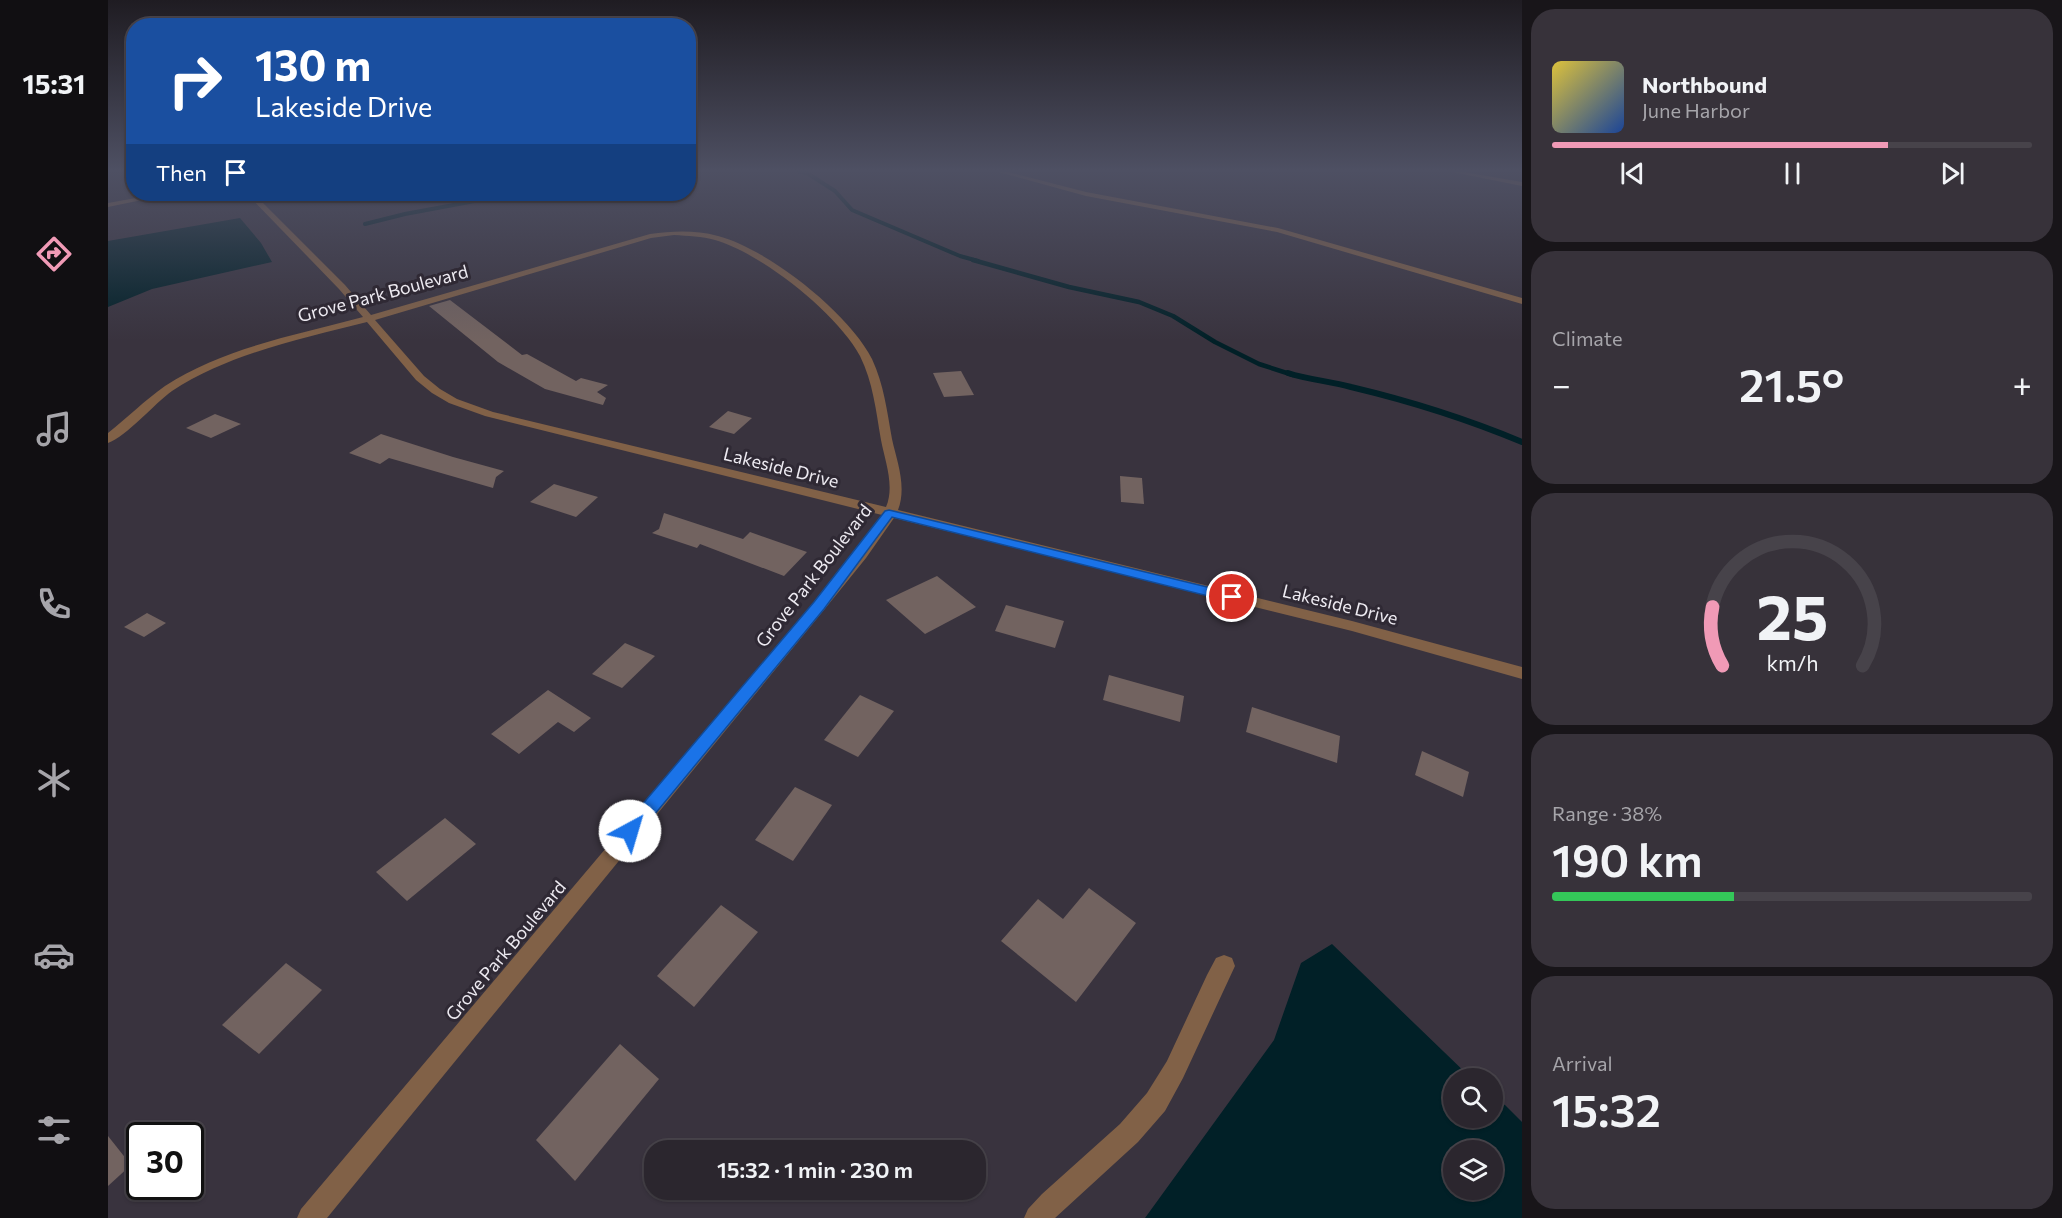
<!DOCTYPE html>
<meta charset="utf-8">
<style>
:root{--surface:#2b262e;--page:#37323a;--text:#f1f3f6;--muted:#a6a5aa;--line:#47434a;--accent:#f09ab6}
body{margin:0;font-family:Commissioner,sans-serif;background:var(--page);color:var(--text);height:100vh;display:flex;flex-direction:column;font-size:22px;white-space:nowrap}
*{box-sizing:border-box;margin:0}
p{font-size:20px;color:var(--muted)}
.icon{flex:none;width:33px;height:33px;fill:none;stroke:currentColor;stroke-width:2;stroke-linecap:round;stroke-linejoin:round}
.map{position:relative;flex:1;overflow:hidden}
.drawer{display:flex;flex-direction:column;gap:9px;padding:9px;background:#181519;width:540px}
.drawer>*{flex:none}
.hud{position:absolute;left:18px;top:18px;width:570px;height:183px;border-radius:24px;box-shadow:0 2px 4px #0004,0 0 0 2px var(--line);background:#1a4fa0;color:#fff;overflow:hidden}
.tools{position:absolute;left:1335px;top:1068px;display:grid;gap:12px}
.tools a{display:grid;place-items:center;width:60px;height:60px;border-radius:50%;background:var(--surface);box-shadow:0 2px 4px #0004,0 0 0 2px var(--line);font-size:30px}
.speed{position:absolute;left:18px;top:1122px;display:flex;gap:12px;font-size:30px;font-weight:700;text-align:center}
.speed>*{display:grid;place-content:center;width:78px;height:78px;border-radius:50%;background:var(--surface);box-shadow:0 2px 4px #0004,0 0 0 2px var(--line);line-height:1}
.speed .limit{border:3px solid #111;border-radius:9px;background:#fff;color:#111}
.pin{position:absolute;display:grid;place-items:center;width:51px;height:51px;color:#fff;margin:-26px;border:3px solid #fff;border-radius:50%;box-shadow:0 2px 6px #0007}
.me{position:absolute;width:66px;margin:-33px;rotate:39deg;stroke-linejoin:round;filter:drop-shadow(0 0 4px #0008)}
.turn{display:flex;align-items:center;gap:21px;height:126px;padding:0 30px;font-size:27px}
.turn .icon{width:78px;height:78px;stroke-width:2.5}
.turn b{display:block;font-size:42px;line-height:51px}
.then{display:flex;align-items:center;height:57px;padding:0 30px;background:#0003;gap:12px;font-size:22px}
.big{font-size:45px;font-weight:600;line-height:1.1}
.drawer .tile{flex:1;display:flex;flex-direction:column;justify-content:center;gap:9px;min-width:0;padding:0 21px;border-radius:24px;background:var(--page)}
.drawer .dial{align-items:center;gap:0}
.dial svg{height:156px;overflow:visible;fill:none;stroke:var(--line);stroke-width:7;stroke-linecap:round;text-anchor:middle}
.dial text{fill:var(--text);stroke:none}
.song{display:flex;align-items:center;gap:18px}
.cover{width:72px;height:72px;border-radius:9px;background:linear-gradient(135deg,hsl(50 70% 55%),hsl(220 70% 35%))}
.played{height:6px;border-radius:3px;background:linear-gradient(90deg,var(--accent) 70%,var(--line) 70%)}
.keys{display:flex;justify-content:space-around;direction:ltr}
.heat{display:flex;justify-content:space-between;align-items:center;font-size:33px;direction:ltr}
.charge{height:9px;border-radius:4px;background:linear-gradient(90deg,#34c759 38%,var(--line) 0)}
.trip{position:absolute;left:536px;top:1140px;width:342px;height:60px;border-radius:24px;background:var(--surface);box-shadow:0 2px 4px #0004,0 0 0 2px var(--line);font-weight:600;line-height:60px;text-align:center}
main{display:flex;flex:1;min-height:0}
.tab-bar{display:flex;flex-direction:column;width:108px;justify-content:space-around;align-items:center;background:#110f12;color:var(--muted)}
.tab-bar .icon{width:42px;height:42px}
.tab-bar .selected{color:var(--accent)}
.tab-bar b{font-size:27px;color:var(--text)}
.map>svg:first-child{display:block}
.water{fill:#012027;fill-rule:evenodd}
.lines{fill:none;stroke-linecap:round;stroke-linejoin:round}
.stream-far2{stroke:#012027;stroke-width:4}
.stream-far1{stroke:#012027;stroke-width:4.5}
.stream{stroke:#012027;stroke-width:6}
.building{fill:#726360}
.minor{fill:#816147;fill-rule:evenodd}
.route{fill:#1a73e8;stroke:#114b97;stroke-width:1.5}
.labels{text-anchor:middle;stroke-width:6;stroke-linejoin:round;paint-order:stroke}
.street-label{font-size:18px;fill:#edeaf1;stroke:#2f2934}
</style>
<main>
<nav class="tab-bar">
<b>15:31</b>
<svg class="icon selected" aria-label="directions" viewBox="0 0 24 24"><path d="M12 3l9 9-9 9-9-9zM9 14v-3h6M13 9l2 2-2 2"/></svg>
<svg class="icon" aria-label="music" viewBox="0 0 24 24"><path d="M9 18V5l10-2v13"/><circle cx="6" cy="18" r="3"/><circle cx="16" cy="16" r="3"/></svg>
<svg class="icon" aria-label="phone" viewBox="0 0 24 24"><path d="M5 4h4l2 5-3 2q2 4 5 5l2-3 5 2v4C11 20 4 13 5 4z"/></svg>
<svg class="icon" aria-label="climate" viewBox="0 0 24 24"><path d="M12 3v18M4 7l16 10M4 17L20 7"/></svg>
<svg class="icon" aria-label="car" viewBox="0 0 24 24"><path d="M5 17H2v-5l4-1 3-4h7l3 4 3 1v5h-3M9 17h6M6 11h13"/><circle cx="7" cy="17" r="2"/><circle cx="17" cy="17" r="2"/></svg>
<svg class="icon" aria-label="filters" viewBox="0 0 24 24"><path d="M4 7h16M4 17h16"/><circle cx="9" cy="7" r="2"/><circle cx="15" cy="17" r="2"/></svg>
</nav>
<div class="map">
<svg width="1414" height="1218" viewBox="0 0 1414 1218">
<rect width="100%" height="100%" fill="#39333e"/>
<!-- water -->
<g class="water">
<path d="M132 218 153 243 164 262 44 289 0 307V241Z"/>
<path d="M1224 944 1363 1078H1346V1118H1384L1385 1098 1397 1105 1414 1122V1218H1037L1166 1040 1193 963ZM1346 1150H1384V1190H1346Z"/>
</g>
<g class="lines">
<!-- stream-far2 -->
<g class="stream-far2">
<path d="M690 171 699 173 727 191 744 210 852 256 870 261"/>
<path d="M257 224 297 214 405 194"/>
</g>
<!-- stream-far1 -->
<path class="stream-far1" d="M865 260 961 287 1031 302 1065 316 1107 342 1151 364 1185 375"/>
<!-- stream -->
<path class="stream" d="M1180 373C1201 380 1222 381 1243 387 1302 401 1359 419 1414 442"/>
</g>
<!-- building -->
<g class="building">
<path d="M342 300 414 355 419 354 468 381 473 378 500 385 489 392 498 398 495 405 437 389 390 362 321 306Z"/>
<path d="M853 371 866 395 836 397 825 373Z"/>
<path d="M620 411 644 418 626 434 601 427Z"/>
<path d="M107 414 133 424 103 438 78 428Z"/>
<path d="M273 434 345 457 396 471 388 477 385 488 281 458 272 464 241 453Z"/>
<path d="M1012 476 1034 478 1036 504 1013 502Z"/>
<path d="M446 484 490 497 468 517 422 502Z"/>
<path d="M556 513 635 539 642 532 699 552 676 576 592 544 589 548 544 533 551 529Z"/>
<path d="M829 576 868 607 817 634 778 600Z"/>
<path d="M898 605 956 621 947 648 887 631Z"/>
<path d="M39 613 58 623 36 637 16 627Z"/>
<path d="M517 643 547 656 514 688 484 674Z"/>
<path d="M1001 675 1076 696 1072 722 995 700Z"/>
<path d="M440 690 483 718 466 732 450 722 411 754 383 734Z"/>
<path d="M752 695 786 711 750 757 716 740Z"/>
<path d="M1144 707 1232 736 1229 763 1138 732Z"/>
<path d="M1314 751 1361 772 1355 797 1307 775Z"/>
<path d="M687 787 724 805 685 861 647 840Z"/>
<path d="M337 818 368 844 299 901 268 872Z"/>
<path d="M981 888 1028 923 968 1002 893 941 930 899 955 919Z"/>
<path d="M613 905 650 932 586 1007 549 976Z"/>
<path d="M178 963 214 990 151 1054 114 1025Z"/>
<path d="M512 1044 551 1079 467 1181 428 1140Z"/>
<path d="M0 1136 23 1165 0 1186Z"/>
</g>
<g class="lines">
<!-- minor -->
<g class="minor">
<path d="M887 171H896L978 192 1170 228 1414 298V304L1169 232 978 196Z"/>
<path d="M1339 171H1350L1414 182V186Z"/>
<path d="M50 194H63L0 207V203Z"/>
<path d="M139 194H146L237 285 263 315 542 234C565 231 587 230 610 236 660 249 741 313 764 359 776 385 779 411 784 439 789 462 799 486 790 510L1244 621 1414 667V679L1244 631 786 518 758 558 716 610 219 1218H189L193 1209 706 602 759 537 774 515 377 416 341 403 324 393 308 380 259 322C193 339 122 353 64 391 47 403 18 437 0 443V433C19 418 37 400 57 386 115 348 188 335 255 317L231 289ZM566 235C580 236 594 236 607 240 653 253 729 313 752 356 765 382 768 411 773 440 777 461 787 486 778 507L385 412 349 399 332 389 316 376 267 320 543 238Z"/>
<path d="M1116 955 1124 958 1127 966 1075 1078 1057 1111 1030 1142 947 1218H916L920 1209 934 1194 1012 1124 1039 1093 1059 1061 1099 975 1108 958Z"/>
</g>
</g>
<!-- sky -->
<linearGradient id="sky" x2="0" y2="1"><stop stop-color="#1f1c22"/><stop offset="0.5" stop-color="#4e5063"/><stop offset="1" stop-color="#4e5063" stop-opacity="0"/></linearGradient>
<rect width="1414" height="341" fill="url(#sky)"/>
<!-- route -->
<path class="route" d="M781 510 1124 593 1130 597 1124 602 784 517 716 609 528 837 522 839 516 837 513 831 516 826 706 602 777 511Z"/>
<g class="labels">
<!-- street labels -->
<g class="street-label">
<text transform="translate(275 294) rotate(-15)" y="6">Grove Park Boulevard</text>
<text transform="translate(673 468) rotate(14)" y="6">Lakeside Drive</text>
<text transform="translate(706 576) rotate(-52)" y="6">Grove Park Boulevard</text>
<text transform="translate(1232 605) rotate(14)" y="6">Lakeside Drive</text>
<text transform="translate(398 951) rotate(-50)" y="6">Grove Park Boulevard</text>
</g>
</g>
</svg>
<div class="tools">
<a><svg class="icon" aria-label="search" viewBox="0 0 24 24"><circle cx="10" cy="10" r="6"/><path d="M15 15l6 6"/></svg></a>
<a><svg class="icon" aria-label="layers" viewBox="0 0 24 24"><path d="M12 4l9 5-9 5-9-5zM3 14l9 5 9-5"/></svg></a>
</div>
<div class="speed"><div class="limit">30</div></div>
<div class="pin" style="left:1124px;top:597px;background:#d93025"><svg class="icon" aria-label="arrive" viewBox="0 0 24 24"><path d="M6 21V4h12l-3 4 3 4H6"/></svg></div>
<svg class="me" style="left:522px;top:831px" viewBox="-20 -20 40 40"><circle r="19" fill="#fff"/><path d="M0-13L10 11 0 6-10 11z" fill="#1a73e8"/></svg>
<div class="trip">15:32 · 1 min · 230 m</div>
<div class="hud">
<div class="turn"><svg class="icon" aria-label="right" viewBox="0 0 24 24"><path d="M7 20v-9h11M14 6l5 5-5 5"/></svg><div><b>130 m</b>Lakeside Drive</div></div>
<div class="then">Then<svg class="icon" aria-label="arrive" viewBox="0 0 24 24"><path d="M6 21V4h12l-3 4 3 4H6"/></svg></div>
</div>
</div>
<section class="drawer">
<div class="tile">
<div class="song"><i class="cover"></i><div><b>Northbound</b><p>June Harbor</p></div></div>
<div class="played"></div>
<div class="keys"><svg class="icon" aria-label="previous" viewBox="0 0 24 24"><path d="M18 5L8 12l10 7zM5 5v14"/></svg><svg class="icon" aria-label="pause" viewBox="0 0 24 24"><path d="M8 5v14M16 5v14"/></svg><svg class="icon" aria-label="next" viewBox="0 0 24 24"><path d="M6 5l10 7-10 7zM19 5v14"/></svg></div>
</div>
<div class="tile"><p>Climate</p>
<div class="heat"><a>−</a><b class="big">21.5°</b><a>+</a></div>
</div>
<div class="tile dial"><svg viewBox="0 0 100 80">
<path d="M14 69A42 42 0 1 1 86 69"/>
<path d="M14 69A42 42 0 0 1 9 39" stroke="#f09ab6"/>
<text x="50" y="56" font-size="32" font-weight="700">25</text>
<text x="50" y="72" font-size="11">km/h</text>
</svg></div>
<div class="tile"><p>Range · 38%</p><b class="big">190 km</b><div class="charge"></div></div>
<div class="tile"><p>Arrival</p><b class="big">15:32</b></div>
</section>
</main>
